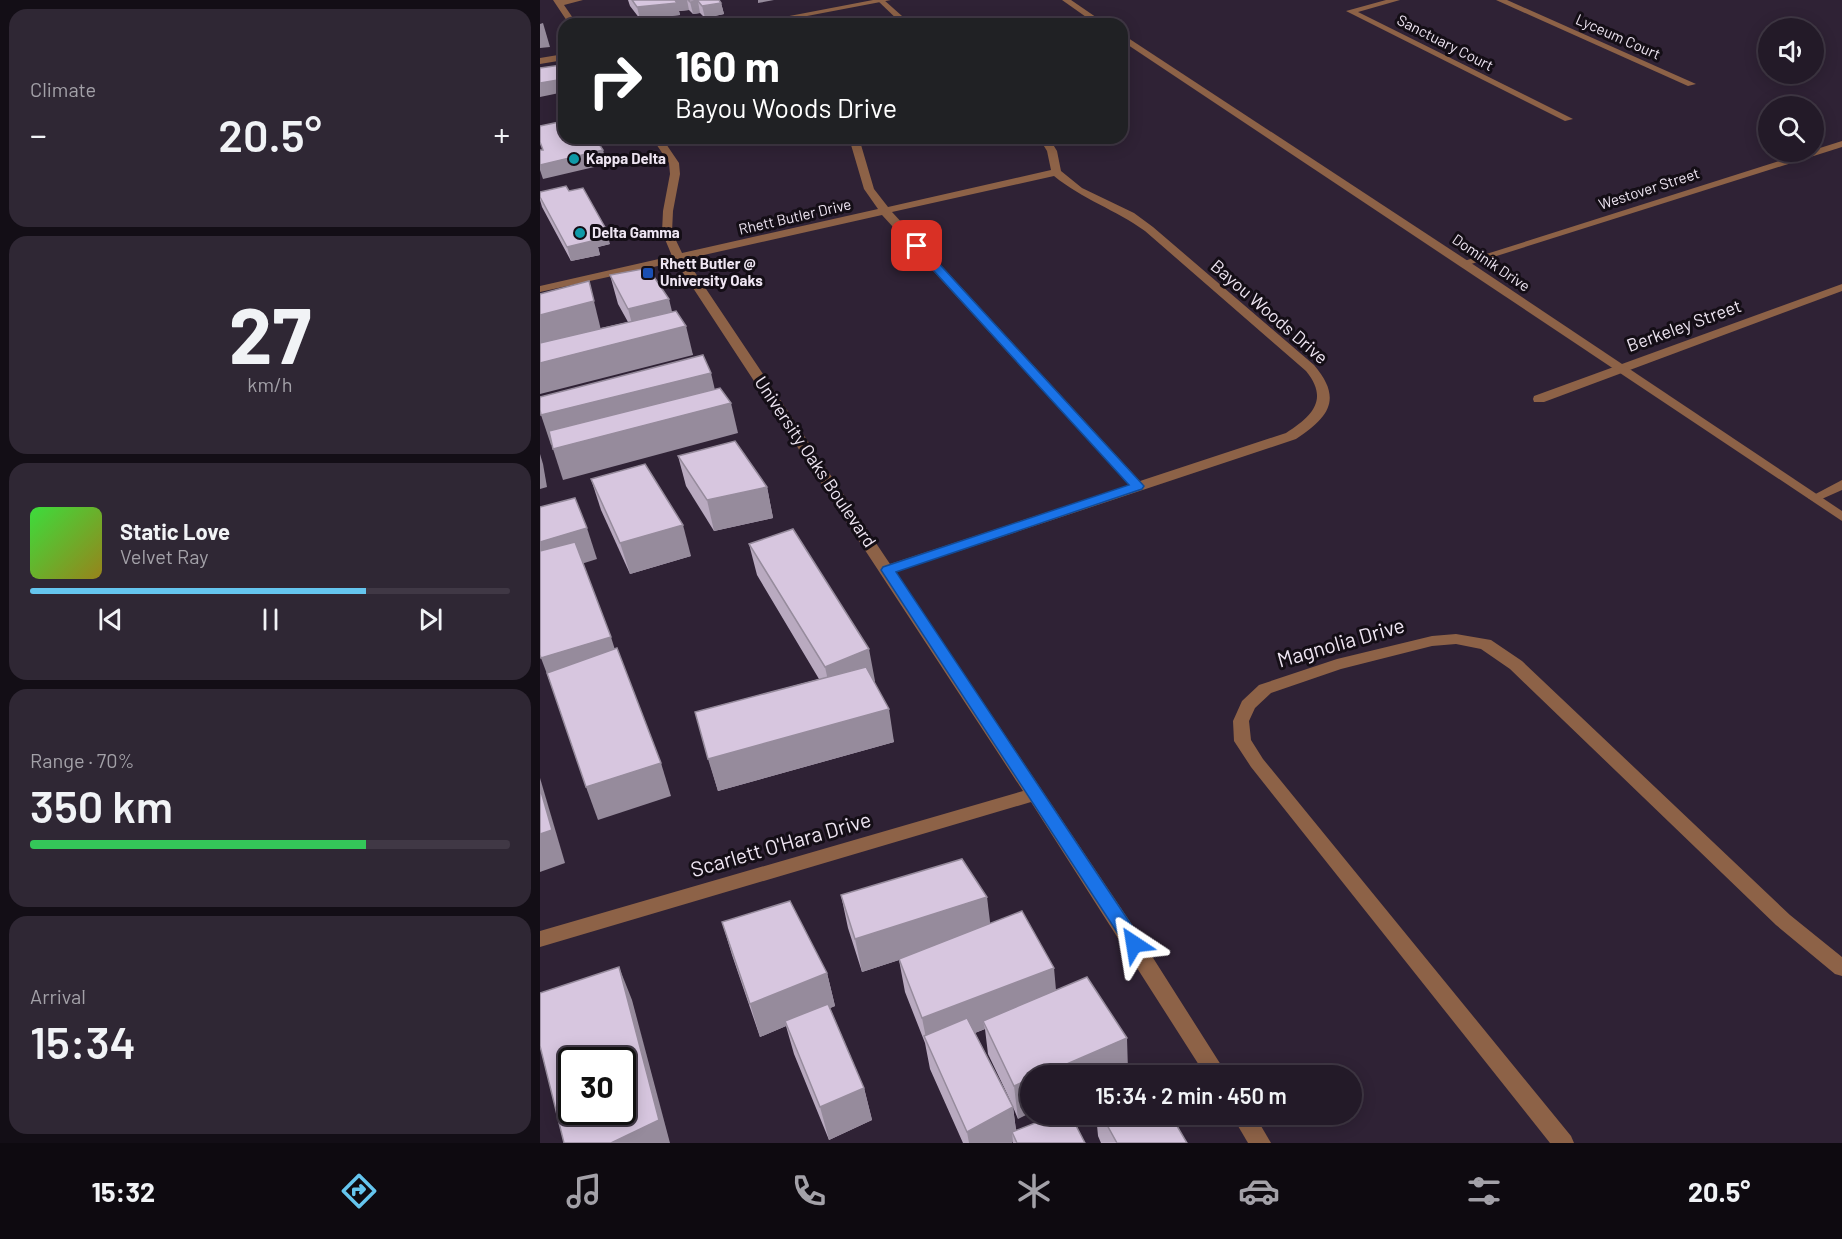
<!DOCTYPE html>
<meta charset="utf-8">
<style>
:root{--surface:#231a28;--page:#2f2734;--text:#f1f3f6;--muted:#a3a1a8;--line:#403845;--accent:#65c5ee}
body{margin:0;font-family:Barlow,sans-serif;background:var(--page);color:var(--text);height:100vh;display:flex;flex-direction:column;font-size:22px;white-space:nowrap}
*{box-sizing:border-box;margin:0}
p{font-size:20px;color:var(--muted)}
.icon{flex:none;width:33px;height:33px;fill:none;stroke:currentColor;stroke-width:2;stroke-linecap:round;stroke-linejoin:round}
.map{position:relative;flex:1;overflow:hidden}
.details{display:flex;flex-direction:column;gap:9px;padding:9px;background:#130e16;width:540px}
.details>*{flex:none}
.guide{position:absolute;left:18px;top:18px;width:570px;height:126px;border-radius:18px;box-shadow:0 3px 15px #0003,0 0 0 2px var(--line);background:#202124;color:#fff;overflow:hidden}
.controls{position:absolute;left:1218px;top:18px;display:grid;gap:12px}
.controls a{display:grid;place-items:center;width:66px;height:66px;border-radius:50%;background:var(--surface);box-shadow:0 3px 15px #0003,0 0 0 2px var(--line);font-size:30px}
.speed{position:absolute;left:18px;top:1047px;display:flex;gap:12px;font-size:30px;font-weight:700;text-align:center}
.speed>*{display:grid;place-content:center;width:78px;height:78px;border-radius:50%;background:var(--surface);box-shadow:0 3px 15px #0003,0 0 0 2px var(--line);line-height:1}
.speed .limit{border:3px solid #111;border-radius:9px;background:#fff;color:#111}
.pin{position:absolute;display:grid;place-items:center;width:51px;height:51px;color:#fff;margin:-26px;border-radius:12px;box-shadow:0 3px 9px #0006}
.me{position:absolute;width:66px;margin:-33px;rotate:327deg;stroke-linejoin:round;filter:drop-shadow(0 0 4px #0008)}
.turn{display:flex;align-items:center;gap:21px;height:126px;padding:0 18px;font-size:27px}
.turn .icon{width:78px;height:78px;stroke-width:2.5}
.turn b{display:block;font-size:42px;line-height:51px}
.big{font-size:45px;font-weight:600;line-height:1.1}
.details .widget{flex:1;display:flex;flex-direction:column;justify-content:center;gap:9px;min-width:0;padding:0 21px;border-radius:18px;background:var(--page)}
.details .dial{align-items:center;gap:0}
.dial b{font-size:78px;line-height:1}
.song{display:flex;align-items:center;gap:18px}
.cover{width:72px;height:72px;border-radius:9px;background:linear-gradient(135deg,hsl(120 70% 55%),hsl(50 70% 35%))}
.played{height:6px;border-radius:3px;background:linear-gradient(90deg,var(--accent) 70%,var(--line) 70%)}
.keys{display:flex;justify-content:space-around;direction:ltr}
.heat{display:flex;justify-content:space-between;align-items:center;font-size:33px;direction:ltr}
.charge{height:9px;border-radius:4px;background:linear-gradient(90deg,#34c759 70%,var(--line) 0)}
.trip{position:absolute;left:480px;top:1065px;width:342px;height:60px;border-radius:30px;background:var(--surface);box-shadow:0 3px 15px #0003,0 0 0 2px var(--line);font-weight:600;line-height:60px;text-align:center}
.tabs{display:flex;height:96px;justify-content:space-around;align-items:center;background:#0e0a10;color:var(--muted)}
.tabs .icon{width:42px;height:42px}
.tabs .current{color:var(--accent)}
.tabs b{font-size:27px;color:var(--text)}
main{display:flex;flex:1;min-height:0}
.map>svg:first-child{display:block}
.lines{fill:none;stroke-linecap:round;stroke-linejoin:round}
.minor{fill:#8d6247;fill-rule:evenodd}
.tertiary{fill:#8d6247;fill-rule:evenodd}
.wall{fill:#b9aac0;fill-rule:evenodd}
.shaded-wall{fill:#968b9c}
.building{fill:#d7c6df;stroke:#968b9c;stroke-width:1.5;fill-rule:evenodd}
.route{fill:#1a73e8;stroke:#114b97;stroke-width:1.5}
.culture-dot{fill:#0f9aa8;stroke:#140e16;stroke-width:2}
.transit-dot{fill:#1a4fb4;stroke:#140e16;stroke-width:2}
.labels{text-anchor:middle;stroke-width:6;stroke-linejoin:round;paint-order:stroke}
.far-street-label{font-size:15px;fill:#eee5f2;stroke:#140e16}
.far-poi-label{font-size:15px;font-weight:bold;fill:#eee5f2;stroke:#140e16;text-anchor:start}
.street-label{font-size:18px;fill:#eee5f2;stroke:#140e16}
.near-street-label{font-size:21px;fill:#eee5f2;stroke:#140e16}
</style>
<main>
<section class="details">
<div class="widget"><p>Climate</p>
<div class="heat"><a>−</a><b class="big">20.5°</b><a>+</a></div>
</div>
<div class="widget dial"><b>27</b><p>km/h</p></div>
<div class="widget">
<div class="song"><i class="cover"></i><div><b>Static Love</b><p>Velvet Ray</p></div></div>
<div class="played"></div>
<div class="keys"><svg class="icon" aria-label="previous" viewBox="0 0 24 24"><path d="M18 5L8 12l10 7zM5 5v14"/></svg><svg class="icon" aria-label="pause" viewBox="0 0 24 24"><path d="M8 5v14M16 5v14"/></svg><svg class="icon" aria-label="next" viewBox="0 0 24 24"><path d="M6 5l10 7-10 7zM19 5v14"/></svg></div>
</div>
<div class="widget"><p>Range · 70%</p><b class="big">350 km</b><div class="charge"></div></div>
<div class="widget"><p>Arrival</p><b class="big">15:34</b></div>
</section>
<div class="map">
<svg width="1302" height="1143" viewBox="0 0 1302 1143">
<rect width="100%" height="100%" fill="#2f2235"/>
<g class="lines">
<!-- minor -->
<g class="minor">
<path d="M13 0H43L24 5 37 24H29Z"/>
<path d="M337 0H344L371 24H362Z"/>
<path d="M846 0H860L818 12 1033 119 1025 121 806 11Z"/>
<path d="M956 0H967L1156 84 1148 86Z"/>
<path d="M112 138H122L139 163 140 174 133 211 132 232 142 253 338 209 324 189 309 138H319L334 189 348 207 511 170 507 151 499 138H509L517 151 521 171 542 188 594 213 613 227 774 365C803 399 789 417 756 439L356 572 589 920 688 1076H666L491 802 0 947V931L483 791 136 262 0 292V286L132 256 122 232 123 211 130 174 129 163ZM514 176C542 199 576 210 605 231L766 371C789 399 773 416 746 433L600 481 352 212ZM342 215 589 485 350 564 146 259Z"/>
<path d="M1302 141V147L928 265 924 266 918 263Z"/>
<path d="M1302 284V291L1004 402H994L993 399 994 396Z"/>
<path d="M1302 480V490L1275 502 1268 498Z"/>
<path d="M916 634 951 640 982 661 1250 915 1302 957V976L1295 974 1236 925 970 669 941 649 916 644 892 646 801 669 731 693 715 708 709 721 711 740 723 759 1031 1136 1034 1143H1010L711 767 694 741 693 721 702 701 719 685 797 659 892 636Z"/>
<path d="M691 1114H714L731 1143H708Z"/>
</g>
<!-- tertiary -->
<g class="tertiary">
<path d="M333 0H351L225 24H207Z"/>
<path d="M522 0H531L566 24H556Z"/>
<path d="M582 34 928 261 1302 511V521L582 41Z"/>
<path d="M24 54V60L0 64V58Z"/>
</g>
</g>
<!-- wall -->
<g class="wall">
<path d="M88 0H179L181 3 184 14 165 18 160 13 153 14 149 10 139 11 140 15 100 19 90 6Z"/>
<path d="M0 192 70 244 58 247 60 255 31 261 2 207 0 200Z"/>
<path d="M70 275 132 312 153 355 61 328 88 322 78 304Z"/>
<path d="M138 456 227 487 233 518 174 531 146 486Z"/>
<path d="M51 479 151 556 90 574 61 510Z"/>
<path d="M209 544 335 681 334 682 354 742 178 791 155 712 279 679 217 575Z"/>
<path d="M301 895 450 923 516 990 588 1071 579 1076H490L478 1119 473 1107 476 1130 545 1143H473V1142L471 1143H423L390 1069 385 1043 365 992 359 960 322 972 308 928ZM445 1029 448 1054 472 1104 435 1033Z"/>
<path d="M182 922 287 973 295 1006 290 1008 324 1088 332 1120 289 1140 254 1054 246 1026 220 1037 192 955Z"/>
<path d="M556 1114H630L647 1143H561L558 1136Z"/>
</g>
<!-- shaded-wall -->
<g class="shaded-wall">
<path d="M135 0H147L149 10 139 11 140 15 100 19 97 7Z"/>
<path d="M218 0H234L218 3Z"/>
<path d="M158 1 160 13 153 14 150 2Z"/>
<path d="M181 3 184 14 165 18 162 6Z"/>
<path d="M3 23 10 47 0 48V24Z"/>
<path d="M24 79V92L0 97V83Z"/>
<path d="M63 150 67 164 3 179 0 170V165Z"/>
<path d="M66 229 70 244 58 247 60 255 31 261 27 247 52 233Z"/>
<path d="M49 281 61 330 0 347V315Z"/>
<path d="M129 299 136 328 96 338 88 309Z"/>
<path d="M146 326 153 355 0 394V363Z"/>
<path d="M171 373 178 403 11 445 1 415Z"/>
<path d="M191 403 198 433 23 480 13 449Z"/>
<path d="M0 454 3 464 7 487 0 489Z"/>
<path d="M227 487 233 518 174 531 167 500Z"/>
<path d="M143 525 151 556 90 574 80 543Z"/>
<path d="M47 528 57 559 0 577V542Z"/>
<path d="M71 637 81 669 13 690 1 658Z"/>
<path d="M329 649 335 681 292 699 285 667Z"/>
<path d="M349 709 354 742 178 791 168 759Z"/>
<path d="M121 763 131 796 58 820 46 787Z"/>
<path d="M0 778 25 863 0 872Z"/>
<path d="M447 897 451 930 322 972 315 939Z"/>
<path d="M79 967 92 1000 130 1143H71Z"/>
<path d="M514 968 517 1001 443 1021 445 1029 390 1050 387 1043 382 1018Z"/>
<path d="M287 973 295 1006 247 1026 245 1021 246 1026 220 1037 210 1004Z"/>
<path d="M587 1038 588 1071 579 1076H499Z"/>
<path d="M490 1079V1113L478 1119 474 1086Z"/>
<path d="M324 1088 332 1120 289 1140 280 1107Z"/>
<path d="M473 1107 477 1139 472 1132 473 1142 471 1143H429L427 1132Z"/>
</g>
<!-- building -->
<g class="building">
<path d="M92 0H135L137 3 97 7Z"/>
<path d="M148 0H179L181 3 162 6 158 1 150 2Z"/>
<path d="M21 65 24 72V79L0 83V68Z"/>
<path d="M24 121V138H55L63 150 0 165V150H3L0 142V126Z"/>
<path d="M26 186 29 191 43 188 66 229 52 233 56 240 27 247 0 197V192Z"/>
<path d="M108 268 129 299 88 309 70 275Z"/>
<path d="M49 281 54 301 0 315V294Z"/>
<path d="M136 311 146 326 0 363V343Z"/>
<path d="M163 355 171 373 1 415 0 410V397Z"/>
<path d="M180 388 191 403 13 449 9 431Z"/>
<path d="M195 441 227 487 167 500 138 456Z"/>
<path d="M105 464 143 525 80 543 51 479Z"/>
<path d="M35 498 47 528 0 542V507Z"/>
<path d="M253 529 329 649 285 667 209 544Z"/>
<path d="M35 542 71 637 1 658 0 655V551Z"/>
<path d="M77 648 121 763 46 787 7 673Z"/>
<path d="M326 667 349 709 168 759 155 712Z"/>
<path d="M0 788 12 830 0 834Z"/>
<path d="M422 859 447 897 315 939 301 895Z"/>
<path d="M250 901 287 973 210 1004 182 922Z"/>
<path d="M482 911 514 968 382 1018 359 959Z"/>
<path d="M79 967 119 1120 71 1143H24L0 1046V993ZM32 1060H82V1112H32Z"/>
<path d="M547 977 587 1038 499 1076H490V1079L474 1086 443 1021Z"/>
<path d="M288 1004 324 1088 280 1107 245 1021Z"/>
<path d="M427 1018 473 1107 427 1132 384 1036Z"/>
<path d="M518 1114H530L545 1143H477L472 1132Z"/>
<path d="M561 1114H630L647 1143H577Z"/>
</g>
<!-- route -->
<path class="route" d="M373 243H380L604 486 602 489 356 572 600 938 603 944 600 949 594 951 588 949 341 570 343 567 589 485 373 248Z"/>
<!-- markers -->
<g class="culture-dot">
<circle cx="34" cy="159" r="6"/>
<circle cx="40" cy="233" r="6"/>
</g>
<rect class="transit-dot" x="102" y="267" width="12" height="12" rx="3"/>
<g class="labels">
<!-- far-street labels -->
<g class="far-street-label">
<text transform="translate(1078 37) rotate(24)" y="5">Lyceum Court</text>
<text transform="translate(905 43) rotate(27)" y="5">Sanctuary Court</text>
<text transform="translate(1109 189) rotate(-18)" y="5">Westover Street</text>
<text transform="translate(255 217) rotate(-13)" y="5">Rhett Butler Drive</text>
<text transform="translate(951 263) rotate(34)" y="5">Dominik Drive</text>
</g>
<!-- far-poi labels -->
<g class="far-poi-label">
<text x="46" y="164">Kappa Delta</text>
<text x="52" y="238">Delta Gamma</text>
<text x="120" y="269">Rhett Butler @<tspan x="120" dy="17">University Oaks</tspan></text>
</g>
<!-- street labels -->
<g class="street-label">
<text transform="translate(729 312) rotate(41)" y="6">Bayou Woods Drive</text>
<text transform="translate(1144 326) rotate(-20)" y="6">Berkeley Street</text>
<text transform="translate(275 462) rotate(56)" y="6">University Oaks Boulevard</text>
</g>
<!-- near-street labels -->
<g class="near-street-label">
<text transform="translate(801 643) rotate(-16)" y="7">Magnolia Drive</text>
<text transform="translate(241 845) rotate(-16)" y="7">Scarlett O'Hara Drive</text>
</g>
</g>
</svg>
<div class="controls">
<a><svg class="icon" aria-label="sound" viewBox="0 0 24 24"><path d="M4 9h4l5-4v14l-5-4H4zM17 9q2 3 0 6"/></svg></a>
<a><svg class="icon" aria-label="search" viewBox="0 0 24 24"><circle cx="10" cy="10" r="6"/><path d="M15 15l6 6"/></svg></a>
</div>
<div class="speed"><div class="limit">30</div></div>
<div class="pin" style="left:377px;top:246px;background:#d93025"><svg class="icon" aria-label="arrive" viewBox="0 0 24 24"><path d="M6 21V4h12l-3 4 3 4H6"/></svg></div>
<svg class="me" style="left:594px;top:944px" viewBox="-20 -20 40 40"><path d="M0-17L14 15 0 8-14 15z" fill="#1a73e8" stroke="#fff" stroke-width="4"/></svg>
<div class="trip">15:34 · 2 min · 450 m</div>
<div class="guide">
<div class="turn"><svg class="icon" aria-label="right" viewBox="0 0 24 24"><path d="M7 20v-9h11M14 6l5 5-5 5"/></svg><div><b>160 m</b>Bayou Woods Drive</div></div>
</div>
</div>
</main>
<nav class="tabs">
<b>15:32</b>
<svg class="icon current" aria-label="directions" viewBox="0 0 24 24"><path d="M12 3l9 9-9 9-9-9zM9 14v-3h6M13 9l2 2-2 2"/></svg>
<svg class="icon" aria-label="music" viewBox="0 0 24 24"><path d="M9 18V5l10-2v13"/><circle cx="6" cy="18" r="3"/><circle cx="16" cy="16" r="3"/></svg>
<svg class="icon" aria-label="phone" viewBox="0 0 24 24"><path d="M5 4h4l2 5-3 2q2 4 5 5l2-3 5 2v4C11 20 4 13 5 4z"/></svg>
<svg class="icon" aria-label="climate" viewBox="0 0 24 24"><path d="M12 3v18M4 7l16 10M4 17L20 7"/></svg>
<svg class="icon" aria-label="car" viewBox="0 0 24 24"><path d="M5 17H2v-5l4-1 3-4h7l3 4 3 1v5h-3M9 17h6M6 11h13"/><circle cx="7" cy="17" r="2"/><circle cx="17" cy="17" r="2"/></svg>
<svg class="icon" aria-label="filters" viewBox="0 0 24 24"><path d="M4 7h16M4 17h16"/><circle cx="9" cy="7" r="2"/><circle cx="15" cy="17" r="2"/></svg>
<b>20.5°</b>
</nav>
